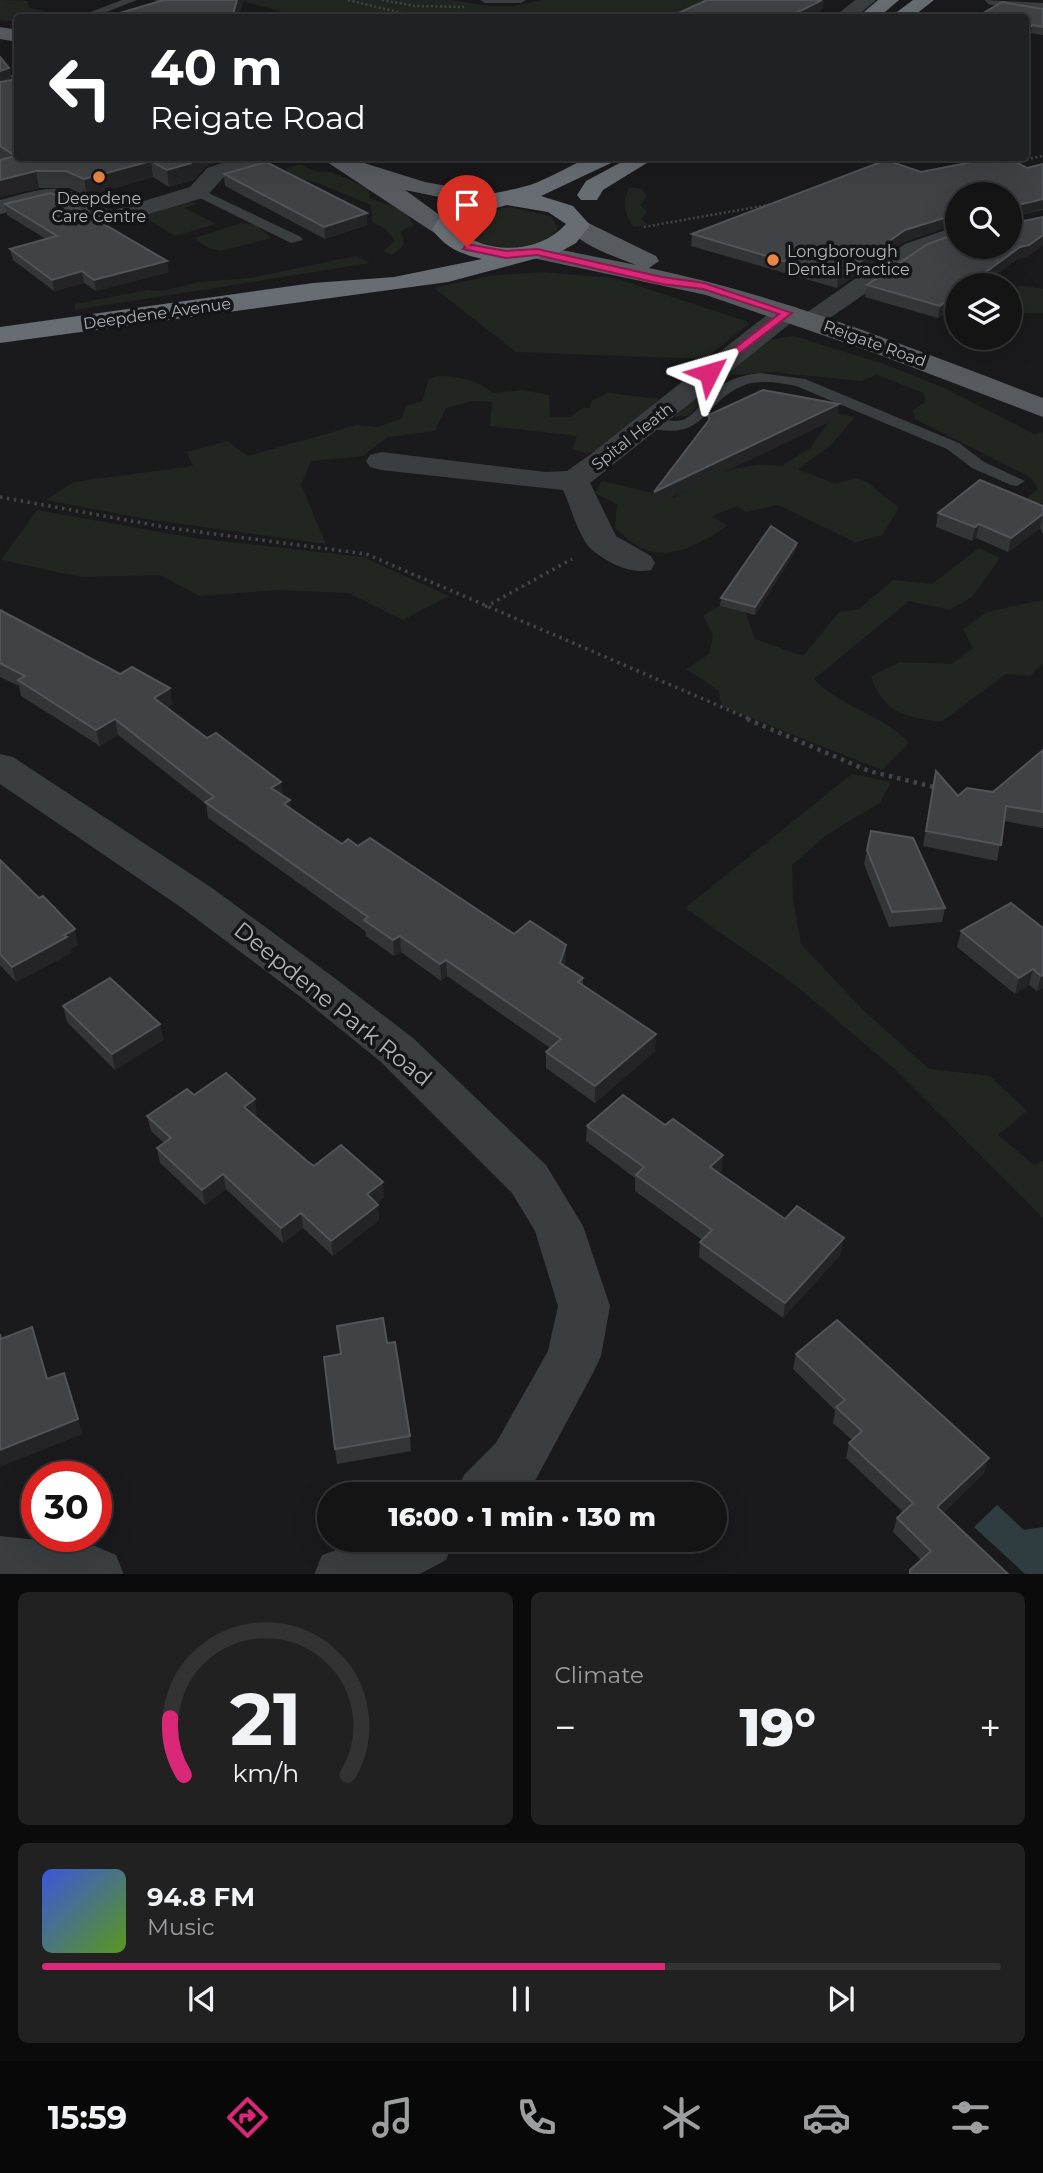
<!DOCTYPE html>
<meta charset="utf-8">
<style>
:root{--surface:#141415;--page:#212122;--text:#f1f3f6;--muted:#9d9ea0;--line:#333334;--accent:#db2777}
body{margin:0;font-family:Montserrat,sans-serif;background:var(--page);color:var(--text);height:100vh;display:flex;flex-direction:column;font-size:26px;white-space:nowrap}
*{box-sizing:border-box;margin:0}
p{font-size:23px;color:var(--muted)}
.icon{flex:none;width:38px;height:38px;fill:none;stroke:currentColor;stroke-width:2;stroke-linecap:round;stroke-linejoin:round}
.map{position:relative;height:1574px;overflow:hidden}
.drawer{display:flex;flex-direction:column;gap:18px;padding:18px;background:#0b0b0c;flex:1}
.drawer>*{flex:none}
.banner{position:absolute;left:14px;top:14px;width:1015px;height:147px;border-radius:7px;box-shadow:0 7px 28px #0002,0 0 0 2px var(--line);background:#202124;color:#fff;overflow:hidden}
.fabs{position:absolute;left:945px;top:182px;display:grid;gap:14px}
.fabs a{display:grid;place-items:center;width:77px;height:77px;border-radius:50%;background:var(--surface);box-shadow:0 7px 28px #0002,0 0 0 2px var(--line);font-size:35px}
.speed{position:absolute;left:21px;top:1461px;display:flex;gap:14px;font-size:35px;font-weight:700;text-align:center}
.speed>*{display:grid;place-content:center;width:91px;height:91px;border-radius:50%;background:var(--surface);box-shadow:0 7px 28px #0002,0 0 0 2px var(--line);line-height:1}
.speed .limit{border:10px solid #d22;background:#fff;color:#111}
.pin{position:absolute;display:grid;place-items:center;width:60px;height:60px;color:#fff;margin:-72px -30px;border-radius:50% 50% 50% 0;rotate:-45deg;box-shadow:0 0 7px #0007}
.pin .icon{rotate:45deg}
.me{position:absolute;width:77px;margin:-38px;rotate:50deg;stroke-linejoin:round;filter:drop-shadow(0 0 5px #0008)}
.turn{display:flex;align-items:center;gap:24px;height:147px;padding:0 21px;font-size:32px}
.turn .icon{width:91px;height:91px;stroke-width:2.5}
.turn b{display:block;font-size:49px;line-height:60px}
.big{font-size:52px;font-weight:800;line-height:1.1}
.drawer .widget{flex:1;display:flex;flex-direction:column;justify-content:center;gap:10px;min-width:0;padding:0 24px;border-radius:10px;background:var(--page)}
.drawer .dial{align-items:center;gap:0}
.dial svg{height:182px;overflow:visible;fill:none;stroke:var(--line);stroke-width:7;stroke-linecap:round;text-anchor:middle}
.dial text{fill:var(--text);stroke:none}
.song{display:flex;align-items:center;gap:21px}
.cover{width:84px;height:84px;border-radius:10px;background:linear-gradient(135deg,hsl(230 70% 55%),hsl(90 70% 35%))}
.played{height:7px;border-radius:4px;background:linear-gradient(90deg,var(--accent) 65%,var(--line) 65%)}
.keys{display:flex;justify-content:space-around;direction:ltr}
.heat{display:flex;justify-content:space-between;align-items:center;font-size:38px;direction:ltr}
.drawer .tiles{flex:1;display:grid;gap:18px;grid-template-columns:1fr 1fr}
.widget:last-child{grid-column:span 2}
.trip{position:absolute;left:317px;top:1482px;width:410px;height:70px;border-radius:35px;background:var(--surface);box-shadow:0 7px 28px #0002,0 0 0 2px var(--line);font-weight:800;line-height:70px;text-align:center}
.tab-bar{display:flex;height:112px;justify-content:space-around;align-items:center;background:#080808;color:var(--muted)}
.tab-bar .icon{width:49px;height:49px}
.tab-bar .selected{color:var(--accent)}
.tab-bar b{font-size:32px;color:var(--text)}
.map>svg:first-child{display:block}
.green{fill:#212720}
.water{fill:#303d40}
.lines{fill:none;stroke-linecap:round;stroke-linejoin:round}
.path-far2{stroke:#414548;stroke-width:2.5;stroke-dasharray:2 2.5;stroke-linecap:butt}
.path-far1{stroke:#414548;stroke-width:3.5;stroke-dasharray:2.5 4.5;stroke-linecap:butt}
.path{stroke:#414548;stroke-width:4.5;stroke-dasharray:3.5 5;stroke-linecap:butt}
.lane{fill:#3b3e41;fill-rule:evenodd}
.street{fill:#3b3e41;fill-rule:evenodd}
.primary{fill:#575b60;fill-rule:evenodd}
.highway{fill:#676d72;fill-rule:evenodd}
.wall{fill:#333537}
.shaded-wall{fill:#242426}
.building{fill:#404245;stroke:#515458;stroke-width:2}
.route{fill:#db2777;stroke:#8e194d;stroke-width:2}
.poi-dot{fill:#eb8443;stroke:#151517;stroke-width:2.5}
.labels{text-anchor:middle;stroke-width:7;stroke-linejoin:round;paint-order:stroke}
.far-poi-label{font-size:16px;fill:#adb5bb;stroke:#151517}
.far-street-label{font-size:16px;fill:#adb5bb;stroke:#151517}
.near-street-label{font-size:23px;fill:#adb5bb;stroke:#151517}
</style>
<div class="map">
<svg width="1043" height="1575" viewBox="0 0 1043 1575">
<rect width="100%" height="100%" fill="#1a1a1c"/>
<!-- green -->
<g class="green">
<path d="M0 0 28 1V7L46 12 71 13 56 17 18 18 17 22 0 20Z"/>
<path d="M238 0H449L491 6H514L540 0H724L682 18H274L286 13Z"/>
<path d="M300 164 314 171 332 172 369 189V198L405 211 414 225 401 231 404 245 392 255 383 251 395 241 386 229 372 222 371 205 315 182 290 176 286 168Z"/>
<path d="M629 187 642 189 647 196 640 205 647 212 641 219 648 225 634 227C624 213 622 203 629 187Z"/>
<path d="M183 202 199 203 185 208 216 224 176 236 145 218 128 222 134 217Z"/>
<path d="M509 207 551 216 558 228C542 254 479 252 461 229L468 216Z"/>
<path d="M241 223 256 225 271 238 221 251 208 248 195 238Z"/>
<path d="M356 256 370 263 75 310V304L148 290 162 291 199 282 250 278Z"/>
<path d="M542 272 614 278 746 321 749 324 705 359 516 352 434 288 488 276Z"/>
<path d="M1019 285 1043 289V313H1022L1010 309V296Z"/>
<path d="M793 336 884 364 942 387 1034 434 1043 432V503L1032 504 1027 498 1038 489 1030 477 915 419 913 410 925 402 924 393 877 375 861 381 771 372 732 375 687 416 674 417 763 341Z"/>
<path d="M437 376C459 377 476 379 493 393L523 390 549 395 550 417H570L582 408H590L591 401 608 393 659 399 608 446 587 454 572 449 577 436 490 426 492 402 473 401 446 408 435 431 388 437 363 456 311 461 301 485 326 544 146 519 46 500 74 482 193 466 187 452 227 441 248 456 357 425 378 427 402 418 406 406 422 401 429 379Z"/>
<path d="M835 413 855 417 831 445 798 469 835 484 855 478 867 482 899 508 882 535 855 542 778 505 746 512 737 506 712 516 727 526C703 542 669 562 641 548 632 544 623 534 615 528L617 504 595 493 602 481 674 498C703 476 746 461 782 466L810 448Z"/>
<path d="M37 510 194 538 363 557 449 596 403 620 349 593 278 590 200 596 160 575 81 577 1 560Z"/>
<path d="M979 548 1000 558 972 597 950 610 909 601 814 679C842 709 883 714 909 743L882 770 721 706 719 691 686 669 709 654 713 635 703 615 720 606 745 612 755 639 803 656 839 612 859 609 893 580 932 584Z"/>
<path d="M1043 600V663L1030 676 1006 674 941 722C905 717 883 713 871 676L900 662 951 664 973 648 963 629 987 612Z"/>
<path d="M852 774 891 782 880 803 829 833 792 865 793 899 801 944 863 1010 929 1069 990 1076 1027 1111 998 1135 1034 1165 1043 1161V1218L898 1072 794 984 685 908Z"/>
</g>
<!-- water -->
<path class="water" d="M997 1505 1024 1530 1043 1527V1574H1025L974 1527Z"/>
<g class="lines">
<!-- path-far2 -->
<g class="path-far2">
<path d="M348 0 422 18"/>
<path d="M382 0 415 6 464 7"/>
<path d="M0 68 8 72 15 82"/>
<path d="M1009 163 1043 156"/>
<path d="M644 227 773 204"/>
</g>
<!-- path-far1 -->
<g class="path-far1">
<path d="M0 497 170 528 366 554 752 720"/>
<path d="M485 607 572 559"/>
</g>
<!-- path -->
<path class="path" d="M747 719 869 771 938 788"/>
<!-- lane -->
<g class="lane">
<path d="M122 0H137L91 18H75Z"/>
<path d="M153 0H173L168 3Z"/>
<path d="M480 0H526L521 3H485Z"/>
<path d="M198 188 301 237 303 240 291 243 194 195 192 192Z"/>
<path d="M760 373 805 379 959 443 984 462 1025 481 1017 486 1011 485 972 468 947 449 796 386C779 383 759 379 742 386 699 405 708 443 644 427L642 424C653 414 671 425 685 419 695 414 701 403 709 395 723 381 741 375 760 373Z"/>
</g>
<!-- street -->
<g class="street">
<path d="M855 0H876L855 18H833Z"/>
<path d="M985 0 1043 3V15L988 4Z"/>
<path d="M237 158H268L265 163 223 178 206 197 115 224 89 220 53 201 0 214V200C26 194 52 182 78 194 91 200 99 208 114 210L190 187 207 168Z"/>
<path d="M957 226V241L923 254 818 326H800L796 320 905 244Z"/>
<path d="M787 305 796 307 800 313 796 319 590 483 616 536 651 556 655 563 651 570C631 575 606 562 591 549 578 536 571 507 563 490L381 470 370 467 366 461 370 455 381 452 546 472 567 471 591 454 750 328 778 307Z"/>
<path d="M0 754 13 757 212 888 332 976 413 1038 546 1165 583 1226 610 1306 601 1356 593 1373 536 1479 522 1494H456L464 1475 496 1443 548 1351 558 1306 535 1231 512 1193 381 1062 302 998 182 908 0 784Z"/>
<path d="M0 1536 95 1546 116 1555 124 1575H0Z"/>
<path d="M365 1540H454L446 1560 418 1575H314L322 1555Z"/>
</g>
<!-- primary -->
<g class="primary">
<path d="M0 27 18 30V42L0 39Z"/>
<path d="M321 158H348L425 182 501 196 505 201 501 206 493 208 405 190 452 224 456 229 452 234H436Z"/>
<path d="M578 218 656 256 659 261 649 268C784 296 914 349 1043 398V417L872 352 706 295 528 257 525 252 528 247 537 245 636 265C614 256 580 246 566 225L570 220Z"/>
</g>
<!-- highway -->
<g class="highway">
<path d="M878 0H899L878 18H857Z"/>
<path d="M913 0H934L911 18H889Z"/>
<path d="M587 158H614L611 163 541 196 573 206 590 225 576 243 560 252 448 282 0 343V327L313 283 394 277 482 259C461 254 445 248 432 229 453 190 501 197 538 182 554 175 570 166 587 158ZM507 205 548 212 566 224C540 254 484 256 457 228L470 215Z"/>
<path d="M629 158H655L603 190 597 200H581L577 195 586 181Z"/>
</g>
</g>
<!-- wall -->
<g class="wall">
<path d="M1043 9V35L1031 33 1026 36V18Z"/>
<path d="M0 57 9 68 12 80 230 158 206 166 193 180 169 187 153 177 87 196 69 188H39L0 197Z"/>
<path d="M1043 164V210L1010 217 957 194V224L903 242 837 288 691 246 692 234 921 172 1027 168Z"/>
<path d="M224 174 367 213V225L325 239 225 186Z"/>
<path d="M5 204 169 272 96 291 84 283 54 291 13 260 10 249 46 239 7 215Z"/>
<path d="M1043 217V245L1027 257 1018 259 957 285V304L938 318 865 297 867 285 1013 223Z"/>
<path d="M1043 506V534L1040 528 1008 552 976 538 972 541 936 527 938 513Z"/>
<path d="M796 550 755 615 720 606 721 598Z"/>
<path d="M0 610 120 674 170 688 172 704 167 707 283 795 291 809 342 844 358 846 514 934 566 945V961L564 966 583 978V986L655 1051 595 1103 546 1068V1052L550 1048 447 976 441 981 401 952 394 956 366 936 365 931 208 818 206 804 118 735 100 746 21 696 19 686 0 677Z"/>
<path d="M1043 750V828L1004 821 997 861 923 846 936 771 958 796 993 792Z"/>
<path d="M867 850 945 908 942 922 889 927 864 864Z"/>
<path d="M0 860 78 945 70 949 71 953 16 982 0 965Z"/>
<path d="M1043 928V988L1037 991 1029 985 1015 994 957 947 961 931Z"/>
<path d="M63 1006 160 1024 163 1040 115 1070 67 1022Z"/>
<path d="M194 1095 257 1114 255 1116 307 1161 314 1166 384 1197 377 1203 379 1220 333 1256 303 1228 283 1243 226 1189 205 1205 160 1163 157 1148 164 1143 151 1131 147 1116Z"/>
<path d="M587 1126 722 1170 719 1173 785 1219 841 1254 783 1318 699 1257 700 1242 702 1240 635 1191V1178L586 1141Z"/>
<path d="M337 1326 387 1343 410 1436 411 1451 337 1464 335 1449 341 1354Z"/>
<path d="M796 1354 984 1473 943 1513 1008 1574H909L910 1570 921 1560 893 1532 897 1518 903 1512 846 1458 849 1443 852 1440 833 1423 835 1410 793 1369Z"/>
</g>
<!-- shaded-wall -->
<g class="shaded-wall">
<path d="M237 0H244L238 18H232Z"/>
<path d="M822 0H824L823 9 806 18H786Z"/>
<path d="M1033 25 1031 33 1026 36V30Z"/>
<path d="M9 68 12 83 0 87V71Z"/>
<path d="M196 158H230L206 166 193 180 169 187 167 170Z"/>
<path d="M151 161 153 177 87 196 84 179Z"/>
<path d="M36 171 39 188 0 197V180Z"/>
<path d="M1043 199V209L1010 217V207Z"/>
<path d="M367 213V225L325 239 324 227Z"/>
<path d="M957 214V224L903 242 837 288 838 277 905 230Z"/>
<path d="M1043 235V245L1027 257 1018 259 982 285H968L1020 247Z"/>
<path d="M167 261 169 272 96 291 94 280Z"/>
<path d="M82 271 84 283 54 291 52 280Z"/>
<path d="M957 293V304L938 318 940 306Z"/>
<path d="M839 404 838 418 653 506 654 492Z"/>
<path d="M1043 514 1040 528 1008 552 1011 538Z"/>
<path d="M979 524 976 538 972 541 975 527Z"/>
<path d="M797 543 796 550 755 615V607Z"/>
<path d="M170 688 172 704 157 713 154 698Z"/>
<path d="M115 719 118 735 100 746 96 730Z"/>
<path d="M281 782 283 798 271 788Z"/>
<path d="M290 800 292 816 284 804Z"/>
<path d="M75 929 78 945 70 949 71 953 16 982 12 967Z"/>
<path d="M400 936 401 952 394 956 393 940Z"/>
<path d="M566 945V961L559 979 560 963Z"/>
<path d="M446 960 447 976 441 981 440 964Z"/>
<path d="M1033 969 1029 985 1015 994 1019 978Z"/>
<path d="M1043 975V988L1037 991 1041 976Z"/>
<path d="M160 1024 163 1040 115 1070 112 1054Z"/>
<path d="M656 1034 655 1051 595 1103V1086Z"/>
<path d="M255 1099 257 1114 247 1122 244 1107Z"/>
<path d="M723 1155 722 1170 708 1183 710 1167Z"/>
<path d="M223 1174 226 1189 205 1205 202 1190Z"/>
<path d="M383 1182 384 1197 368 1210 367 1194Z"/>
<path d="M378 1205 379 1220 333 1256 331 1241Z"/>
<path d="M301 1213 303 1228 283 1243 281 1228Z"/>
<path d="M844 1238 841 1254 783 1318 785 1303Z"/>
<path d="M78 1419 83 1434 0 1467V1450Z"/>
<path d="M989 1458 984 1473 933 1522 937 1507Z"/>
</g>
<!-- building -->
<g class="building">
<path d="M164 0H237L232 18H103Z"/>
<path d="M707 0H822L786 18H685L674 15Z"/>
<path d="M1002 2 1043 9V27L1033 25 1026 30V18H975Z"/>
<path d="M0 57 9 68 0 71Z"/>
<path d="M18 79V158H196L191 163 167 170 151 161 84 179 66 171H36L0 180V160L15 156 0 146V82Z"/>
<path d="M993 158H1008L1027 168 1043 164V199L1010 207V194H957V214L905 230 838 277 692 234 886 160 921 172Z"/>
<path d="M266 162 367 213 324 227 224 174Z"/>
<path d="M51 193 167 261 94 280 82 271 52 280 10 249 57 236 5 204Z"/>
<path d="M1043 217V235L1029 245 1020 247 968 285H957V293L940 306 867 285 926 245 957 233V247H1010V221L1013 223Z"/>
<path d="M763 390 839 404 654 492 709 420V415Z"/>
<path d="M980 480 1043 506V514L1011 538 979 524 975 527 938 513Z"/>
<path d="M771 526 797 543 755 607 721 598Z"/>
<path d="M0 610 120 674 132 667 170 688 154 698 207 738 216 733 281 782 271 788 290 800 284 804 342 844 348 839 358 846 370 838 514 934 530 921 566 945 560 963 583 978 578 982 656 1034 595 1086 546 1052 561 1039 446 960 440 964 400 936 393 940 364 920 368 917 205 802 214 797 115 719 96 730 18 680 25 676 0 663Z"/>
<path d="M1043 750V812L1006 806 1001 845 926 831 936 771 958 796 967 788 993 792Z"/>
<path d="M871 831 913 838 945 908 892 912 867 850Z"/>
<path d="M0 860 39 898 43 896 75 929 64 935 67 937 12 967 0 954Z"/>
<path d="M1011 903 1043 928V975L1041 976 1033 969 1019 978 961 931Z"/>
<path d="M110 978 160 1024 112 1054 63 1006Z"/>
<path d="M226 1073 255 1099 244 1107 307 1161 314 1166 341 1145 383 1182 367 1194 378 1205 331 1241 301 1213 281 1228 223 1174 202 1190 157 1148 171 1138 147 1116 187 1089 194 1095Z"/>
<path d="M623 1095 665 1125 673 1119 723 1155 710 1167 785 1219 797 1206 844 1238 785 1303 700 1242 712 1230 636 1175 644 1167 587 1126Z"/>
<path d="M383 1318 387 1343 395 1342 410 1436 335 1449 324 1357 341 1354 337 1326Z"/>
<path d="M837 1320 989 1458 937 1507 1008 1574H910V1570L931 1551 897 1518 913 1503 849 1443 862 1431 836 1407 845 1400 796 1354Z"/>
<path d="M32 1327 47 1379 64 1373 78 1419 0 1450V1334L1 1339Z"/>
</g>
<!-- route -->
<path class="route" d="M467 244 506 251 537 249 662 277 704 283 792 313 709 377 705 376V371L779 314 703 289 662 284 537 255 506 258 463 249Z"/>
<!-- markers -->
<g class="poi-dot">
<circle cx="99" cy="177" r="7"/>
<circle cx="773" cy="260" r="7"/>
</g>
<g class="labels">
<!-- far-poi labels -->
<g class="far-poi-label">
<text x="99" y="204">Deepdene<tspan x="99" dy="18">Care Centre</tspan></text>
<text x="787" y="257" text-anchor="start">Longborough<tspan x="787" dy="18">Dental Practice</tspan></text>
</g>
<!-- far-street labels -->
<g class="far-street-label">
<text transform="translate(157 313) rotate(-8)" y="6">Deepdene Avenue</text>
<text transform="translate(875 343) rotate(20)" y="6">Reigate Road</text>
<text transform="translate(632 436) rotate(-38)" y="6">Spital Heath</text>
</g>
<!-- near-street labels -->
<g class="near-street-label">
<text transform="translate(333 1004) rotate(39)" y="8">Deepdene Park Road</text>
</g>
</g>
</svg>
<div class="fabs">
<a><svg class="icon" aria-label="search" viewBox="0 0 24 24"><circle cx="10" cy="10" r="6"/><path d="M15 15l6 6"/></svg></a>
<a><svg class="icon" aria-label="layers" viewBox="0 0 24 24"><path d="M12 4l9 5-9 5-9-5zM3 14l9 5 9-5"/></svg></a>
</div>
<div class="speed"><div class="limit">30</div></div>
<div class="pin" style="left:467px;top:247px;background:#d93025"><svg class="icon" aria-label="arrive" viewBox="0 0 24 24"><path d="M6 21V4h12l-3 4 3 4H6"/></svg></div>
<svg class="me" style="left:709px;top:373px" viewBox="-20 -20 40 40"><path d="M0-17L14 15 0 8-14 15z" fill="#db2777" stroke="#fff" stroke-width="4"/></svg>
<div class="trip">16:00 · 1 min · 130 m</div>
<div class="banner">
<div class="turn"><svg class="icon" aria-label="left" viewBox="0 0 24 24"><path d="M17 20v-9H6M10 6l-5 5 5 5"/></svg><div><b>40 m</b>Reigate Road</div></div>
</div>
</div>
<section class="drawer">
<div class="tiles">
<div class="widget dial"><svg viewBox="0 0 100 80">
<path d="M14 69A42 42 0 1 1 86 69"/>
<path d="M14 69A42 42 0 0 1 8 44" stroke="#db2777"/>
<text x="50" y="56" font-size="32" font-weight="700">21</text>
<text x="50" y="72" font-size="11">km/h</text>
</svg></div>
<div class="widget"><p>Climate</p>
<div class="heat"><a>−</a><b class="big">19°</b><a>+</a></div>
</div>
<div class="widget">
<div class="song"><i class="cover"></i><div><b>94.8 FM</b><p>Music</p></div></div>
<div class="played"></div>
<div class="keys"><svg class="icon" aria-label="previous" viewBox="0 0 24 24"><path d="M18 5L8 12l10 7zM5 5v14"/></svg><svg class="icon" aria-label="pause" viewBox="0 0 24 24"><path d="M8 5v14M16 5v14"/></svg><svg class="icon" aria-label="next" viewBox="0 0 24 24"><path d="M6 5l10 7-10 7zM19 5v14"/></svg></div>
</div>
</div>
</section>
<nav class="tab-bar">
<b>15:59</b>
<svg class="icon selected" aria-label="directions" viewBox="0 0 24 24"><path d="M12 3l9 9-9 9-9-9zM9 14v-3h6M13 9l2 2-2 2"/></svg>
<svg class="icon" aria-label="music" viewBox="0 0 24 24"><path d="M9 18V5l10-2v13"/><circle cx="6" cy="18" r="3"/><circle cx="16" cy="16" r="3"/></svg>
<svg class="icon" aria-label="phone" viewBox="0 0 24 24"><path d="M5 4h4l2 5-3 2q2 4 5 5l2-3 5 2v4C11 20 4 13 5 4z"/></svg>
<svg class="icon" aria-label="climate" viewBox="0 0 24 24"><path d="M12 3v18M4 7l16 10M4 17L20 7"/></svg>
<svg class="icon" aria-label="car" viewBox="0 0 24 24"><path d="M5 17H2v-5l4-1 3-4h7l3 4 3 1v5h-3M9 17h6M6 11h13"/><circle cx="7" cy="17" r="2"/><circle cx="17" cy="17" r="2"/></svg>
<svg class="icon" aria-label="filters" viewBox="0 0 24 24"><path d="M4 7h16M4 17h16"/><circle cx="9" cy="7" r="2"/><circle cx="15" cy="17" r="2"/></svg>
</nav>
